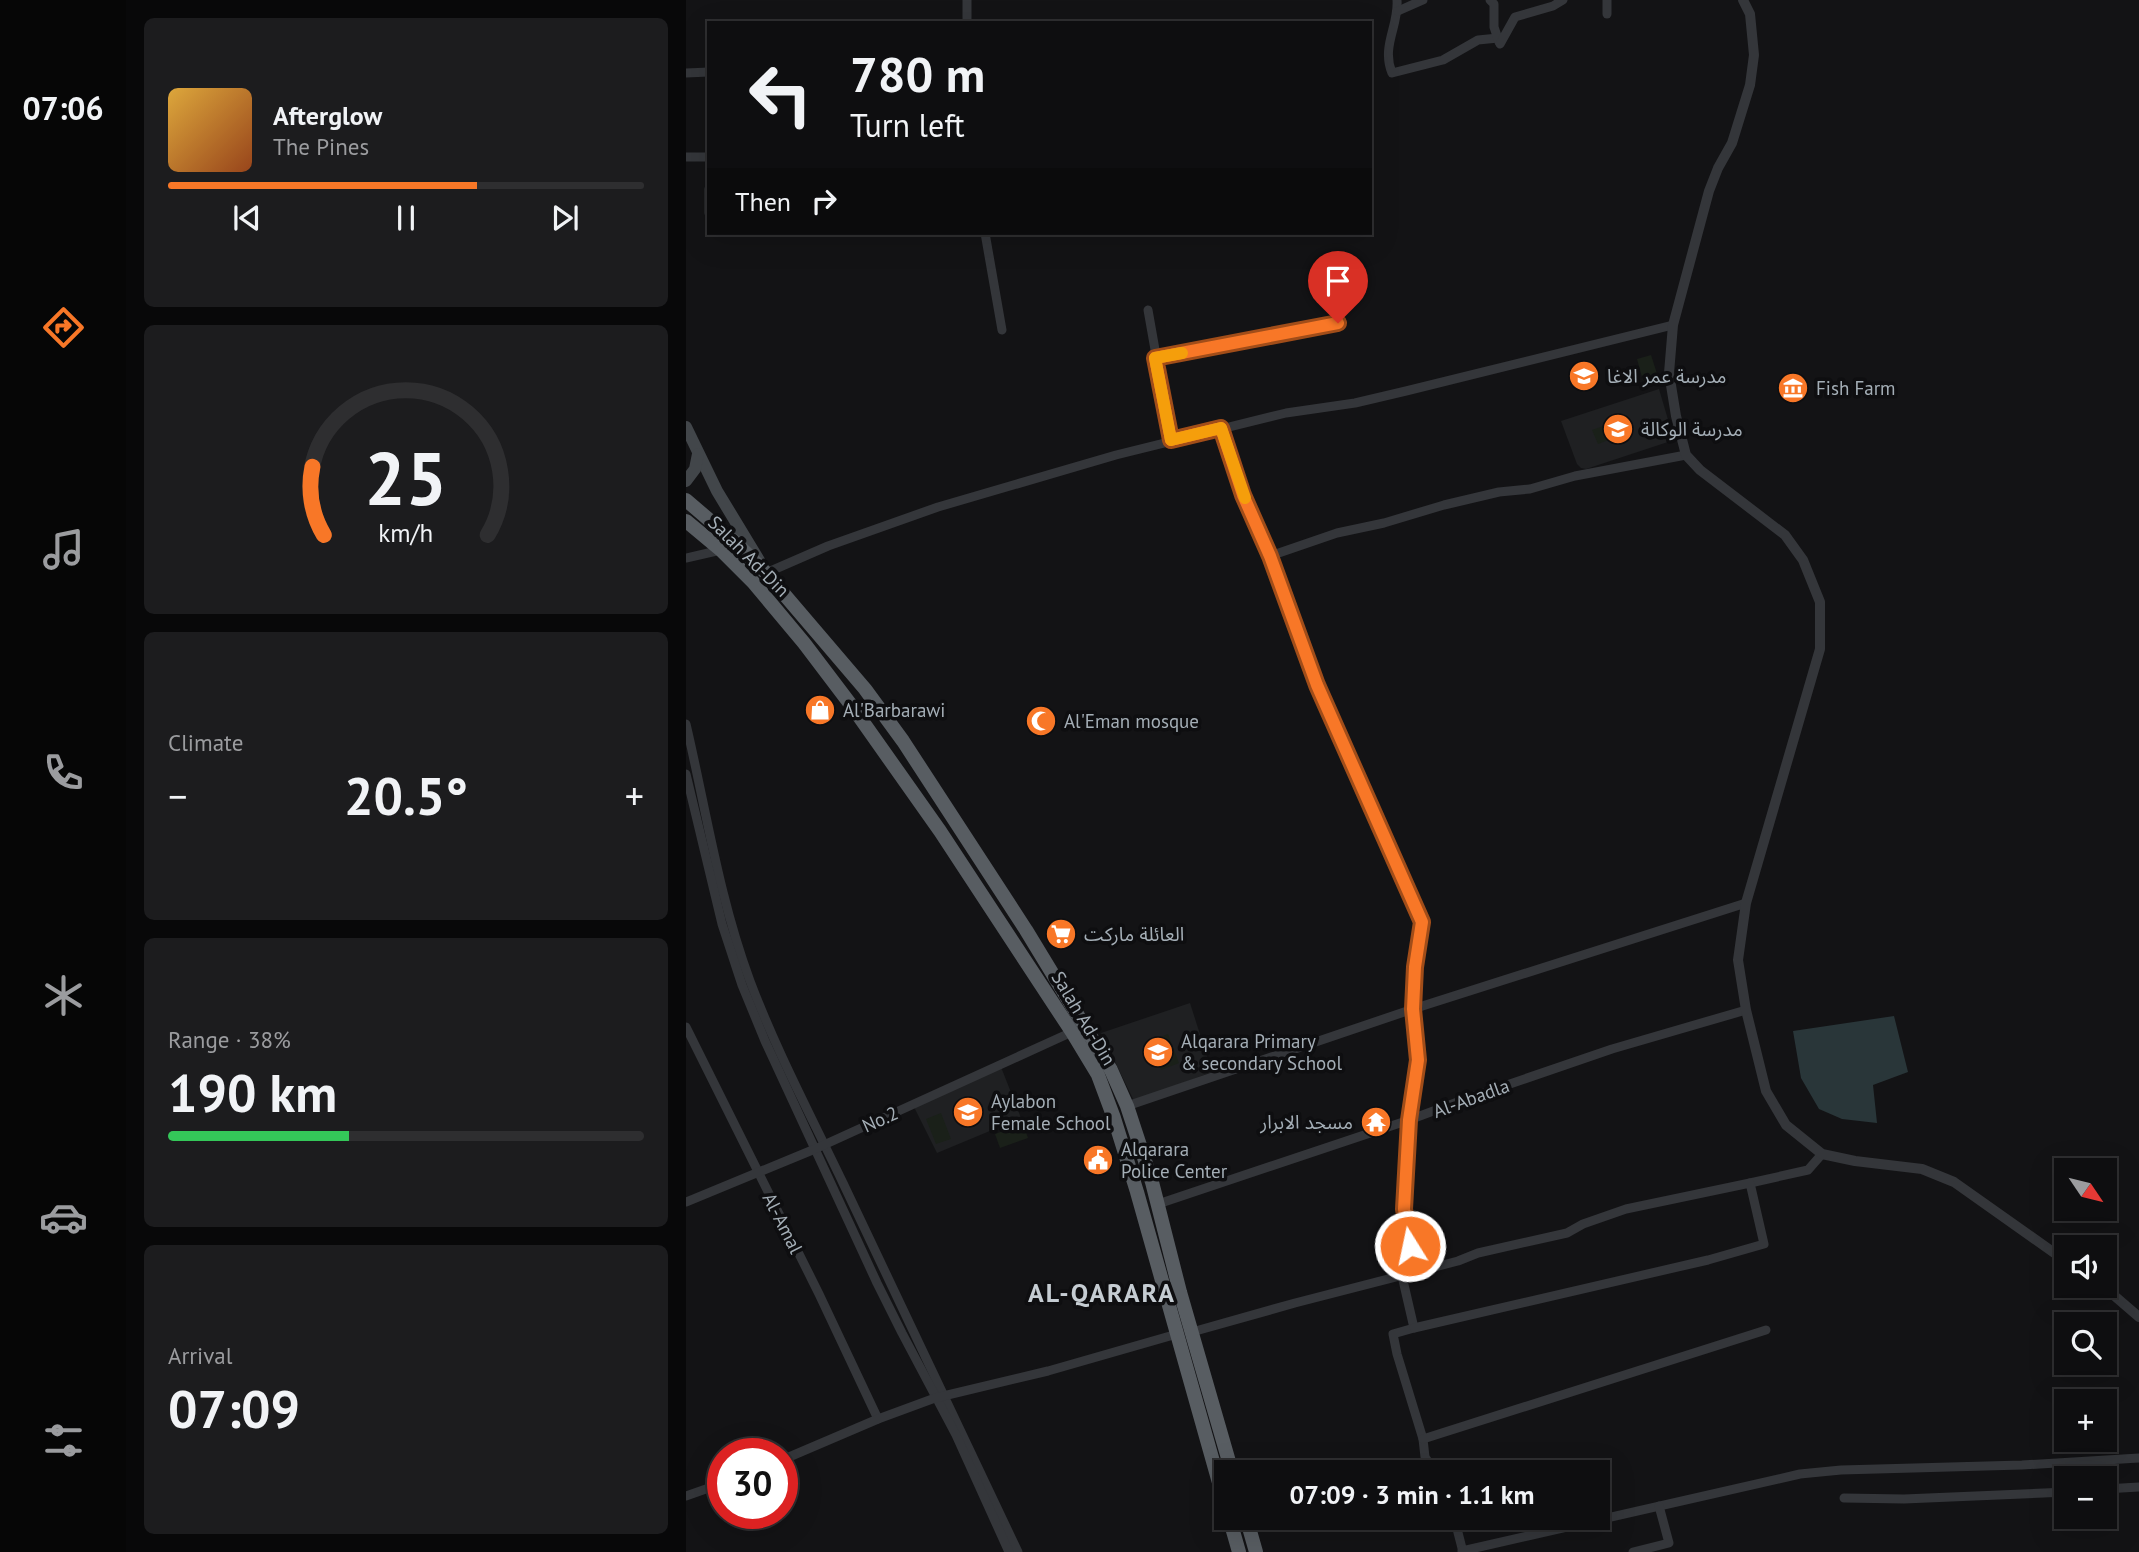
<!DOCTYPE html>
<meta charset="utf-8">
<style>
:root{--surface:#0e0e10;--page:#1c1c1e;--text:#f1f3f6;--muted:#9b9c9f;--line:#2e2e30;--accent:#f87727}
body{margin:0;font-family:"PT Sans","Noto Sans Arabic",sans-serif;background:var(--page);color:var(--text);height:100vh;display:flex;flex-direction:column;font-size:26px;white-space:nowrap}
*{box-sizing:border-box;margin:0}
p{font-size:23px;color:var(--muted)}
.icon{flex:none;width:38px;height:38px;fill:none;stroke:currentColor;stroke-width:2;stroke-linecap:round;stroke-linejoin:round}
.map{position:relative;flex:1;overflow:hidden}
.sheet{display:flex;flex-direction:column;gap:18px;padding:18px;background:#080809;width:560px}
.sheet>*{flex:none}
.top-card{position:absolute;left:21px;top:21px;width:665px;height:214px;border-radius:0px;box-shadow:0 7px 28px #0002,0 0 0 2px var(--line);background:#0e0e10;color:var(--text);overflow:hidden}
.needle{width:46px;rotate:125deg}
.tools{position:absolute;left:1368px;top:1158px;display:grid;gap:14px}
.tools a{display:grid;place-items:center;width:63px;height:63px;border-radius:0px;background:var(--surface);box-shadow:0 7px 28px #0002,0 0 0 2px var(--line);font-size:35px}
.speed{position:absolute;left:21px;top:1438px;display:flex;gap:14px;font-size:35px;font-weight:700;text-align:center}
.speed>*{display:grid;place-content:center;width:91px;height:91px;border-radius:50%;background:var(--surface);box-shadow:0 7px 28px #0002,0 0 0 2px var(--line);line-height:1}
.speed .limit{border:10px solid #d22;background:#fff;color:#111}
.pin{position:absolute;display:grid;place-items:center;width:60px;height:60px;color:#fff;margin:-72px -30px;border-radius:50% 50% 50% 0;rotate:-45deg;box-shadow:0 0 7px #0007}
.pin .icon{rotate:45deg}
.me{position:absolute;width:77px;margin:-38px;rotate:350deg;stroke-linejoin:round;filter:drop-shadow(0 0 5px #0008)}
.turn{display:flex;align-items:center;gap:24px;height:147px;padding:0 28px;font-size:32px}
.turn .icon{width:91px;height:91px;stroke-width:2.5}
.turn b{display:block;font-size:49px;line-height:60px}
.then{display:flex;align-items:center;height:66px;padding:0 28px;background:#0003;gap:14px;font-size:26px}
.big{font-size:52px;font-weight:600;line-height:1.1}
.sheet .card{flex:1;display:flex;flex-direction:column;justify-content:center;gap:10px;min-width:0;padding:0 24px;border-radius:10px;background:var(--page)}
.sheet .dial{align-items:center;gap:0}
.dial svg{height:182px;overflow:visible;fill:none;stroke:var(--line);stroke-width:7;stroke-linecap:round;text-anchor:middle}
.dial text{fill:var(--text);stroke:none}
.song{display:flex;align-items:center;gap:21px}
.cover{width:84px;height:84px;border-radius:10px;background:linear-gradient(135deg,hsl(40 70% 55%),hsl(20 70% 35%))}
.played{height:7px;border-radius:4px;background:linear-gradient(90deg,var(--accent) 65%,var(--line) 65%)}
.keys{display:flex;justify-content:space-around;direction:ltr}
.heat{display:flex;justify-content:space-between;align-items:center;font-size:38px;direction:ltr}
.charge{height:10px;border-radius:5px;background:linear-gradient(90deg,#34c759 38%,var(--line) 0)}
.trip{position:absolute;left:528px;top:1460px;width:396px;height:70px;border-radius:0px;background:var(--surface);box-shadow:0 7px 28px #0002,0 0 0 2px var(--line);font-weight:600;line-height:70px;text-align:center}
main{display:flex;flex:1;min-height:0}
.tab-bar{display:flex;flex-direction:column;width:126px;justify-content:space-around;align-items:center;background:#060606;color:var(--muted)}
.tab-bar .icon{width:49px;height:49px}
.tab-bar .selected{color:var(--accent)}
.tab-bar b{font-size:32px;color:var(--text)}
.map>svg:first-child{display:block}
.built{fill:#1f2022}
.green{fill:#1a2019}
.water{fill:#293639}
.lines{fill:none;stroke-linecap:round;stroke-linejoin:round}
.minor{stroke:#34363a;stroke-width:9}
.tertiary{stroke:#34363a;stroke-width:10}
.secondary{stroke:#42464a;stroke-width:12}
.trunk{stroke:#585d62;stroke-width:14}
.route-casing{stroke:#a14d19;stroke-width:18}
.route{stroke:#f87727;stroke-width:12}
.slow{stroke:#f59e0b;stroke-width:12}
.labels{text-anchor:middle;stroke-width:7;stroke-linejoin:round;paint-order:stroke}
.poi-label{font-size:19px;fill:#a4aeb6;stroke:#0e0e10;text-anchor:start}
.street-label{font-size:19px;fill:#a4aeb6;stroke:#0e0e10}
.district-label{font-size:26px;font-weight:bold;letter-spacing:2px;fill:#c5ccd2;stroke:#0e0e10}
</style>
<main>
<nav class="tab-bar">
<b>07:06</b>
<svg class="icon selected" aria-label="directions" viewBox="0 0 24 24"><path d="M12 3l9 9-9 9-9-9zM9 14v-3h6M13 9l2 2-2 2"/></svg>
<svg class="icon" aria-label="music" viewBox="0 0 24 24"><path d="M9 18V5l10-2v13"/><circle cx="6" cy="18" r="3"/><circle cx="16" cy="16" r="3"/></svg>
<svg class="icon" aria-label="phone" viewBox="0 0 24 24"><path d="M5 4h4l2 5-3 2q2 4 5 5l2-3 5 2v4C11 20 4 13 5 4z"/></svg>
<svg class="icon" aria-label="climate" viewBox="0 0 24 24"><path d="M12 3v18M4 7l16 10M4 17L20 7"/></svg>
<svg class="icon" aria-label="car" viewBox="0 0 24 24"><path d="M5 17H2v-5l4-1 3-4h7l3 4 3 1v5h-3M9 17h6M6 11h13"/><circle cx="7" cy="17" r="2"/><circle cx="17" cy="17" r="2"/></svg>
<svg class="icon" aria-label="filters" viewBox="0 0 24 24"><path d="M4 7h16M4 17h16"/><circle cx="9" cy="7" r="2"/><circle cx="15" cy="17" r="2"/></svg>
</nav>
<section class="sheet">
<div class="card">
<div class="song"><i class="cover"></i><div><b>Afterglow</b><p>The Pines</p></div></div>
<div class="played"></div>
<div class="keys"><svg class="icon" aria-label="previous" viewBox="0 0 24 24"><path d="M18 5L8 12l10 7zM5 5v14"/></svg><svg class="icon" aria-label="pause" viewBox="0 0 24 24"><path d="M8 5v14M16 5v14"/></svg><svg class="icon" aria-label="next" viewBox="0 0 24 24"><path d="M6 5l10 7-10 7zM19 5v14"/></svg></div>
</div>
<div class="card dial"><svg viewBox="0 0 100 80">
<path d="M14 69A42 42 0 1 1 86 69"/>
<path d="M14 69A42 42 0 0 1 9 39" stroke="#f87727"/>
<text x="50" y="56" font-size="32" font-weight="700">25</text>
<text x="50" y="72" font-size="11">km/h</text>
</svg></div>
<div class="card"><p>Climate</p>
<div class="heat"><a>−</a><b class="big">20.5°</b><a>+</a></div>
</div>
<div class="card"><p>Range · 38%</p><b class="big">190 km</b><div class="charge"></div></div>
<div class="card"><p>Arrival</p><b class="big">07:09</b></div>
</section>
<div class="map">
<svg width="1453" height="1552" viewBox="0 0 1453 1552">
<rect width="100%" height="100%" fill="#131315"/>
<!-- built -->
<g class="built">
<path d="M973 389 988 440 900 469 895 468 891 464 875 421Z"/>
<path d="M504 1003 526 1072 448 1101 415 1033Z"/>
<path d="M315 1067 335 1118 251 1153 228 1107Z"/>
</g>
<!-- green -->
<g class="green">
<path d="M965 355 974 383 959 388 951 359Z"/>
<path d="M929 422 933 436 912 444 906 430Z"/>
<path d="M482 1034 493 1063 475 1070 464 1041Z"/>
<path d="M255 1113 265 1139 250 1144 240 1119Z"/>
<path d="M337 1124 342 1138 314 1148 309 1134Z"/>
</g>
<!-- water -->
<path class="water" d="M1208 1016 1222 1072 1187 1085 1191 1123 1156 1119 1133 1109 1115 1078 1107 1031Z"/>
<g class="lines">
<!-- minor -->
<g class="minor">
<path d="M281 0V23"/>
<path d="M711 0C713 26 695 46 706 73L757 60 792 40 812 38"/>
<path d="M804 0 808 4V27L813 42"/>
<path d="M921 0V14"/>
<path d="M712 11 737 0"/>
<path d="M814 44 829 17 867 6 877 0"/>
<path d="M0 73 23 72"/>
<path d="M0 157H23"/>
<path d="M23 213V189"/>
<path d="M299 233 316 330"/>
<path d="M462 310 485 440"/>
<path d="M469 358 652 323"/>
<path d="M535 428 557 494 584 556 631 685 736 922 729 967 727 1009 732 1060 723 1120 718 1209 730 1272"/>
<path d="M584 556 651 533 698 523 758 505 813 492 844 489 889 476 1000 455"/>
<path d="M0 558 35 550"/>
<path d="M80 573 142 546 252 507 430 455 600 413 669 403 720 391 987 325"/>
<path d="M0 724C20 809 33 898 64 981 90 1050 125 1116 157 1183 215 1306 274 1429 332 1552"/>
<path d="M0 774 36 924 56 985 79 1041 191 1283 216 1333 270 1435 323 1552"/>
<path d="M0 1027 133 1294 192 1419"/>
<path d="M441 1106 727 1009 1060 903"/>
<path d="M1064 1183 1122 1170 1136 1154"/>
<path d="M0 1202 129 1149 386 1032"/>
<path d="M472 1204 723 1120 777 1100 926 1049 1060 1010"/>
<path d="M716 1276 728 1328 707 1334 711 1354 737 1439 739 1457 749 1472"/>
<path d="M506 1332 609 1303 772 1261 792 1253 881 1233 897 1224 940 1209 1064 1183 1078 1244 1022 1260 728 1328"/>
<path d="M737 1439 1080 1330"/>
<path d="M96 1460 192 1419 249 1398 362 1371 491 1334"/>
<path d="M1419 1489 1453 1487"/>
<path d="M0 1496 37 1483"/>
<path d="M1158 1498 1218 1499 1381 1492"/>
<path d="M768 1517 777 1552"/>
<path d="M776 1551 1114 1474 1155 1470 1336 1465 1453 1458"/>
<path d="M947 1552 983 1543 973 1506"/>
</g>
<!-- tertiary -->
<g class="tertiary">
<path d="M1057 0 1064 14 1068 55 1064 85 1046 143 1032 168 1023 191 987 325 983 373 990 416 1000 455 1014 470 1099 535 1117 560 1134 602V649L1060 903 1052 960 1060 1010 1080 1091 1100 1125 1136 1154 1169 1161 1236 1169 1268 1182 1381 1262"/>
<path d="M1417 1286 1453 1317"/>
</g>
<!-- secondary -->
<g class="secondary">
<path d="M0 427 31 491 74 562"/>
<path d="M0 481 9 469 12 454"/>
</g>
<!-- trunk -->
<g class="trunk">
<path d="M0 500 49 542 80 573 179 689 217 741 340 930 425 1070 441 1106 466 1182 494 1292 546 1472"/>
<path d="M0 521 35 550 67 582 118 643 165 705 254 831 386 1032 412 1075 428 1118 451 1192 541 1511"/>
<path d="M543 1517 553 1552"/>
<path d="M560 1517 570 1552"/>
</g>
</g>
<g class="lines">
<!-- route casing -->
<g class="route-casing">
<path id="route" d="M652 323 469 358 485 440 535 428 557 495 584 556 631 685 736 922 729 967 727 1009 732 1060 723 1120 718 1209 724 1246"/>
</g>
<!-- route -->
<use href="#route" class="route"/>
<!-- slow -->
<path class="slow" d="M496 353 469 358 485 440 535 428 559 498"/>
</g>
<!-- icons -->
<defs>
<g id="school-disc" transform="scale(1.575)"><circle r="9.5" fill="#f87727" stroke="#0e0e10"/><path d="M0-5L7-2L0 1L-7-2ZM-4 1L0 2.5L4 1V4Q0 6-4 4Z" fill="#fff"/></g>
<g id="museum-disc" transform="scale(1.575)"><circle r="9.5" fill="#f87727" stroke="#0e0e10"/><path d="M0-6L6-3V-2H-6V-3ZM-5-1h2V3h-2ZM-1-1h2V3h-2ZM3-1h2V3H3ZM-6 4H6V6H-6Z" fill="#fff"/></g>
<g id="shop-disc" transform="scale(1.575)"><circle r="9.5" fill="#f87727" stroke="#0e0e10"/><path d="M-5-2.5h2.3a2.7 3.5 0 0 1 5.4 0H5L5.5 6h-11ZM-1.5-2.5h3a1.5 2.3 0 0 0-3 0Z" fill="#fff"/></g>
<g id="mosque-disc" transform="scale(1.575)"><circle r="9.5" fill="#f87727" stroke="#0e0e10"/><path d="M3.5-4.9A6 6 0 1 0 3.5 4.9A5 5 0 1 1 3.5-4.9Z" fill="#fff"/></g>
<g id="supermarket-disc" transform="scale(1.575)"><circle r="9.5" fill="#f87727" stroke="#0e0e10"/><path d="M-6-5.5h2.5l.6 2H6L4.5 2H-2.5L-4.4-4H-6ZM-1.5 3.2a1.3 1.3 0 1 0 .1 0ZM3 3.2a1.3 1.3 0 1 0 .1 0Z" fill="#fff"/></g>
<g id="temple-disc" transform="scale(1.575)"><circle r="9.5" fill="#f87727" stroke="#0e0e10"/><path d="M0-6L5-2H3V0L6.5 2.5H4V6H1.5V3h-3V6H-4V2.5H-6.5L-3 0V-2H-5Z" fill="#fff"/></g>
<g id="civic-disc" transform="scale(1.575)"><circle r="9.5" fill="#f87727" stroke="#0e0e10"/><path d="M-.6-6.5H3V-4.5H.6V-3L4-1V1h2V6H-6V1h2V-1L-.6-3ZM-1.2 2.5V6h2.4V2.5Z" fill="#fff"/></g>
</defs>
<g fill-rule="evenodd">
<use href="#school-disc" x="898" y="376"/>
<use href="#museum-disc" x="1107" y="388"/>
<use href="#school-disc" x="932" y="429"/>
<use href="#shop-disc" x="134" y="710"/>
<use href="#mosque-disc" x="355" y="721"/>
<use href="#supermarket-disc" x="375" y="934"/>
<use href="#school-disc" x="472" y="1052"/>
<use href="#school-disc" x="282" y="1112"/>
<use href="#temple-disc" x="690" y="1122"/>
<use href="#civic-disc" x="412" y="1160"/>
</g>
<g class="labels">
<!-- poi labels -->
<g class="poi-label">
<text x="921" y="383">مدرسة عمر الاغا</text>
<text x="1130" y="395">Fish Farm</text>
<text x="955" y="436">مدرسة الوكالة</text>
<text x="157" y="717">Al'Barbarawi</text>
<text x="378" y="728">Al'Eman mosque</text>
<text x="398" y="941">العائلة ماركت</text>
<text x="495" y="1048">Alqarara Primary<tspan x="495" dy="22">&amp; secondary School</tspan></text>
<text x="305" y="1108">Aylabon<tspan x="305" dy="22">Female School</tspan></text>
<text x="667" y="1129" text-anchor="end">مسجد الابرار</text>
<text x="435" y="1156">Alqarara<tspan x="435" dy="22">Police Center</tspan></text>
</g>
<!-- street labels -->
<g class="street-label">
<text transform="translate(63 556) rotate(45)" y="7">Salah Ad-Din</text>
<text transform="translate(398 1018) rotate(59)" y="7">Salah Ad-Din</text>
<text transform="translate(785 1098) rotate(-20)" y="7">Al-Abadla</text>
<text transform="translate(194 1119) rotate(-24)" y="7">No.2</text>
<text transform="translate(97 1223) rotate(63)" y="7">Al-Amal</text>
</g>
<!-- district labels -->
<g class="district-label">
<text x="416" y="1302">AL-QARARA</text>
</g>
</g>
</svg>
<div class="tools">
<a><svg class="needle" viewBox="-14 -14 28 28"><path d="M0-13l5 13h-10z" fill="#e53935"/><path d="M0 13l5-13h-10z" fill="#9b9c9f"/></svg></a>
<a><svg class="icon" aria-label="sound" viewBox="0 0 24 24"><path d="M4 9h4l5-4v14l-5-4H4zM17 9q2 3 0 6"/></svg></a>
<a><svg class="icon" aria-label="search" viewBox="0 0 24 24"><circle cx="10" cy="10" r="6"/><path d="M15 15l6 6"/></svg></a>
<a>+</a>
<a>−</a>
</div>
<div class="speed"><div class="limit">30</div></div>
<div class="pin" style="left:652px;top:323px;background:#d93025"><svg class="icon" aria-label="arrive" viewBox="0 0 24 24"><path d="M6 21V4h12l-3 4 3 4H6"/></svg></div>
<svg class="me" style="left:724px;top:1246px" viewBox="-20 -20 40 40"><circle r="17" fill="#f87727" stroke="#fff" stroke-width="3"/><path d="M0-11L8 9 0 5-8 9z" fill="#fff"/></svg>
<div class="trip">07:09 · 3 min · 1.1 km</div>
<div class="top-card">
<div class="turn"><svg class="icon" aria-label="left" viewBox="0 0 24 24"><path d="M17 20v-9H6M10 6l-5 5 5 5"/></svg><div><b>780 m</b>Turn left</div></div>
<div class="then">Then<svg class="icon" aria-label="right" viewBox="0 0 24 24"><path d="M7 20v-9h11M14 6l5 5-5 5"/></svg></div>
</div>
</div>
</main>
